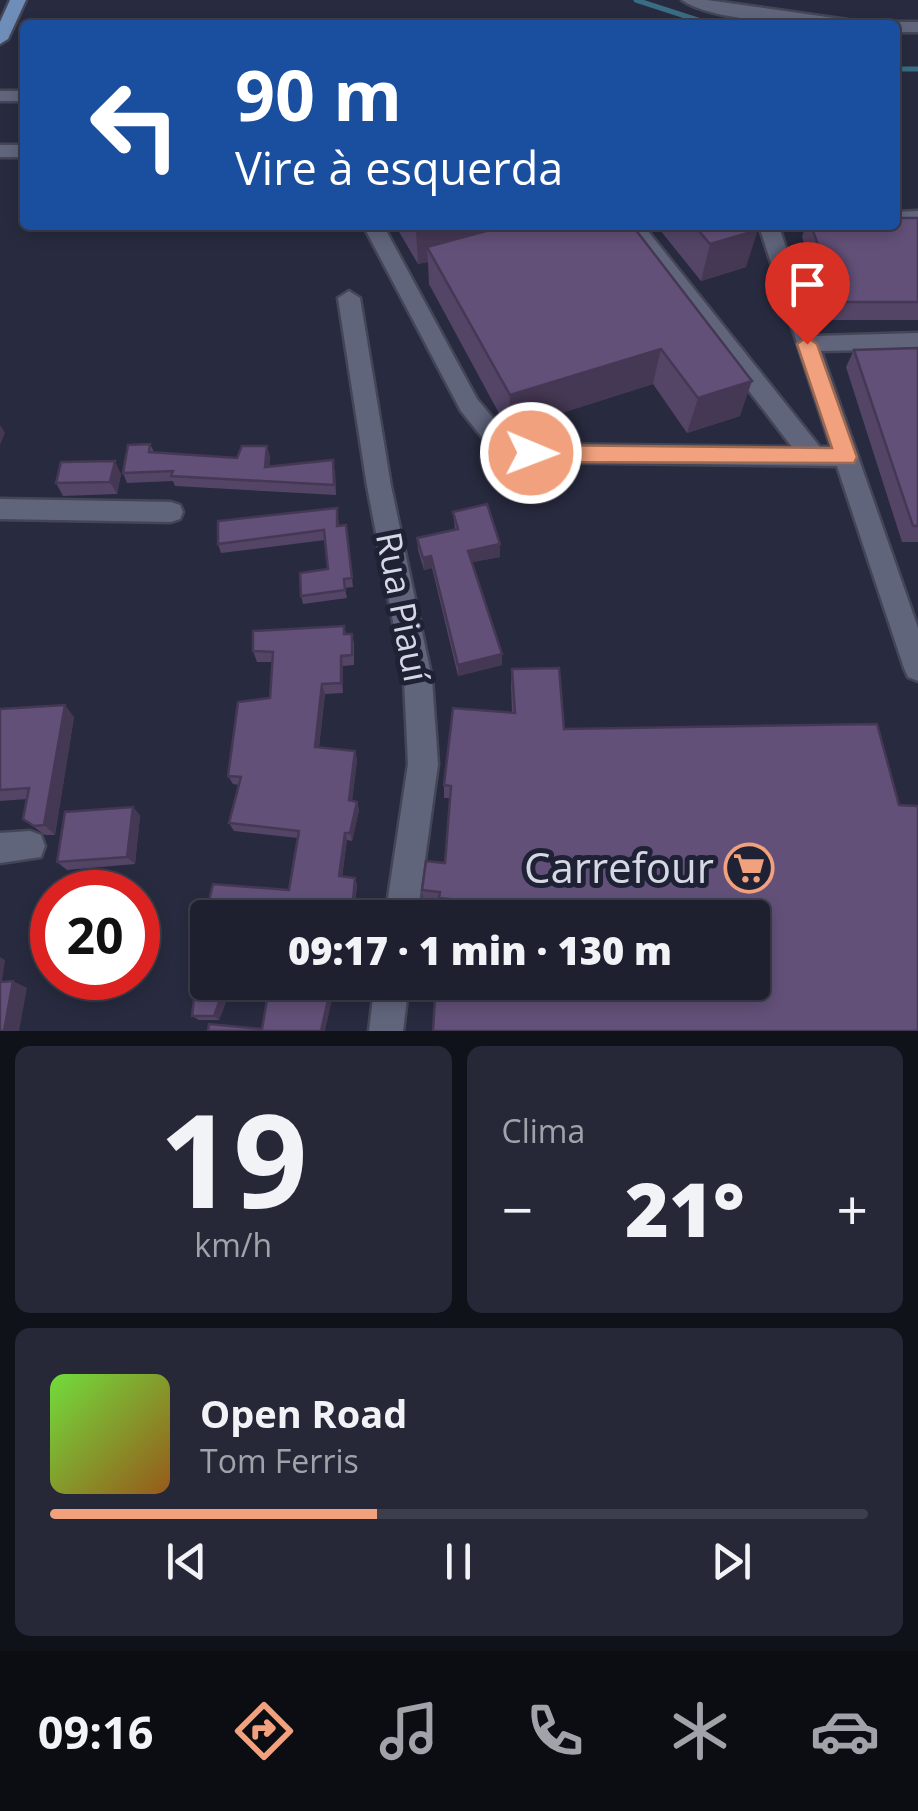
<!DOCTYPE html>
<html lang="pt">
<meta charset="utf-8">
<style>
:root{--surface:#1e202f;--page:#262837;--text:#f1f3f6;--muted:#a1a3aa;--line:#3c3e4b;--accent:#f1a17d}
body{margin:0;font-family:"Open Sans",sans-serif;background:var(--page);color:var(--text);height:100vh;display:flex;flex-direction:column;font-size:38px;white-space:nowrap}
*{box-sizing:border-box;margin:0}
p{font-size:32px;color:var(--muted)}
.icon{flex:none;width:55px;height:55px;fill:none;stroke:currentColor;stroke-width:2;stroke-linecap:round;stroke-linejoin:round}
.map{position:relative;height:1031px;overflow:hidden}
.side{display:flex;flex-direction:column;gap:15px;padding:15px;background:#10121a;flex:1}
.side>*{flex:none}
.banner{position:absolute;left:20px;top:20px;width:880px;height:210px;border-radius:10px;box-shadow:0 5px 15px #0003,0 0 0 2px var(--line);background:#1a4fa0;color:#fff;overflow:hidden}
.speed{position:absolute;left:30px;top:870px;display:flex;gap:20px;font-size:50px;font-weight:700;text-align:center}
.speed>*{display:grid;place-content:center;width:130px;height:130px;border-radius:50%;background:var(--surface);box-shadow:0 5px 15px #0003,0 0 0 2px var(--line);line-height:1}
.speed .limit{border:15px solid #d22;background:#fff;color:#111}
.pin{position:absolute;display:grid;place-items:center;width:85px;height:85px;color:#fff;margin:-102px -42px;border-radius:50% 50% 50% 0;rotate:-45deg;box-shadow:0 0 10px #0007}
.pin .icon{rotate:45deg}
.me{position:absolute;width:110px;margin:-55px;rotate:91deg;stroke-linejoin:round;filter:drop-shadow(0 0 8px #0008)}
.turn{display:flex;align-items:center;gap:35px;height:210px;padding:0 50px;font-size:45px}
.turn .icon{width:130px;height:130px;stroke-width:2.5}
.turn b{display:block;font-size:70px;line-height:85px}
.big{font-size:75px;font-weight:800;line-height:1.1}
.side .tile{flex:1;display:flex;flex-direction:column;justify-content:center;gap:15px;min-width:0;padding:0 35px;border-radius:15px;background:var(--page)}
.side .dial{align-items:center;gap:0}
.dial b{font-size:130px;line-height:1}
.song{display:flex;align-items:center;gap:30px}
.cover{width:120px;height:120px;border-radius:15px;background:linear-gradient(135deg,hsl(100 70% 55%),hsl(30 70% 35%))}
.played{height:10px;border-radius:5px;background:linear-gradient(90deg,var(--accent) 40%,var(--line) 40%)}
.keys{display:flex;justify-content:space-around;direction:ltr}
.heat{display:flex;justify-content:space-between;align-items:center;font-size:55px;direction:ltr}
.side .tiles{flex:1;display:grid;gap:15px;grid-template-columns:1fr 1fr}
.tile:last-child{grid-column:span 2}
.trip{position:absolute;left:190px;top:900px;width:580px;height:100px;border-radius:10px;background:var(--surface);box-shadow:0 5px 15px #0003,0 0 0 2px var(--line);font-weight:800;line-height:100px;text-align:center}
.menu{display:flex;height:160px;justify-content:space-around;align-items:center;background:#0c0d13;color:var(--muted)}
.menu .icon{width:70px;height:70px}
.menu .active{color:var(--accent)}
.menu b{font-size:45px;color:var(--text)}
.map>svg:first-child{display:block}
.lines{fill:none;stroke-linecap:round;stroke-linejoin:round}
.stream{stroke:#396d84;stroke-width:5}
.minor-casing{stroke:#444657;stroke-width:5}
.major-casing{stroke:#444657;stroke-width:5}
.minor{fill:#61657c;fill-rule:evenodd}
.major{fill:#6e8db9;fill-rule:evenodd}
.wall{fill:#544567}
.shaded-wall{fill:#453854}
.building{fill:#625078;stroke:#453854;stroke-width:2.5}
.route{fill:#f1a17d;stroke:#9d6951;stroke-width:2.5}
.labels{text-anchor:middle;stroke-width:10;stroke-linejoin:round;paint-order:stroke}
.street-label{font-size:35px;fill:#d6d8e6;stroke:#1f2134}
.near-poi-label{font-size:42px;fill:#d6d8e6;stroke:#1f2134;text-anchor:end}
</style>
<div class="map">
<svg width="918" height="1031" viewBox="0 0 918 1031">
<rect width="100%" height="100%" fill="#282a3f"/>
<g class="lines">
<!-- stream -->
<g class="stream">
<path d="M636 0 713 25"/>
<path d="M895 69H918"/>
</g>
<!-- minor casing -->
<g class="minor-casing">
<g id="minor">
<path d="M682 0H707L848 20 856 25C815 25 714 23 682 0Z"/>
<path d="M895 22H918V32H895V25H888Z"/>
<rect x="0" y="91" width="25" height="10"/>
<rect x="0" y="145" width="25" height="12"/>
<path d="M918 211V223L895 224V212Z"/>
<path d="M363 225H383L477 399 509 437 531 444 792 447 622 225H643L820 447H831L760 229 763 225H784L780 230 816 336 918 333V349L821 351 918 628V681L908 677 904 668 837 466 531 462 493 451 461 411Z"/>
<path d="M349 291 360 298 391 486 432 679 438 764 417 918H385L408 764 404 679 367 486 338 298Z"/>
<path d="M0 499 171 502 180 505 183 512 180 519 171 522 0 519Z"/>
<path d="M30 831 41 835 45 846 41 857 0 863V833Z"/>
<path d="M375 982H409L403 1031H369Z"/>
</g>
</g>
<!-- major casing -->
<g class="major-casing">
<path id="major" d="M10 0H26L8 39 0 44V22Z"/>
</g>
<!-- minor -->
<use href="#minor" class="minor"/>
<!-- major -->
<use href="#major" class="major"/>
</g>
<!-- wall -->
<g class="wall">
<path d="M918 218V320H830L802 237 806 225H895Z"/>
<path d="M395 225H632L740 416 687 433 653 384 508 430 429 284 428 262 418 264Z"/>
<path d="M656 225H753L746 267 701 281Z"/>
<path d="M918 348V542H902L846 367 854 350Z"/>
<path d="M150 444 154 452 237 458 267 446 270 457 269 467 335 470 336 495 175 486 173 481 127 483 123 473Z"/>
<path d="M121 474 117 494 63 496 56 483Z"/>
<path d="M337 508 339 526 346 525 353 587 345 588 347 598 303 604 301 596 328 569 325 540 221 553 218 544Z"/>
<path d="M453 512 500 544V557L472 562 502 665 458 676 432 568 424 570 418 550 417 538 455 530Z"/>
<path d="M344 626 346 634H352L354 644V665L343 666V693L325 694 319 747 355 751 357 760 352 801 357 802 359 810 352 841 347 840 342 877 355 878 357 885 354 917 208 918V982H230L229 994 219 1020H199L192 1016 202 930 213 884 289 890 298 838 234 831 229 823 239 785 233 784 228 776 238 702 270 698 272 662H257L253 651V631Z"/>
<path d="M512 669 564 729 918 1031H433L752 982V918H521L440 908V902L423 900 422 890 445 863 450 798H444V785L512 713 511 684Z"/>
<path d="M0 709 74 717 55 835H45L23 819 27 799 0 801Z"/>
<path d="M133 807 140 816 135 864 67 870 57 862Z"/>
</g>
<!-- shaded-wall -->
<g class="shaded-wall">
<path d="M437 225H562L427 247 428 262 418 264 416 230Z"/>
<path d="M758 230 746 267 701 281 710 244Z"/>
<path d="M661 349 653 384 508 430 510 395Z"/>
<path d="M752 381 740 416 687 433 698 398Z"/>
<path d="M0 425 5 433 0 445Z"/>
<path d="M267 446 270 457 268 477 265 467Z"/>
<path d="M115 461 121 474 117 494 110 482Z"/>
<path d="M500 544V557L468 563V551Z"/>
<path d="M431 556 432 568 424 570 423 558Z"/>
<path d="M502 654V665L458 676V665Z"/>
<path d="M341 656 343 666V693L341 683Z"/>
<path d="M322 684 325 694 318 756 315 747Z"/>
<path d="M65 705 74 717 55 835 44 825Z"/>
<path d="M355 751 357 760 351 809 349 800Z"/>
<path d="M357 802 359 810 352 841 350 833Z"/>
<path d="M133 807 140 816 135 864 127 857Z"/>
<path d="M345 833 347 840 341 883 339 876Z"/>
<path d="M355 878 357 885 354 917 352 911Z"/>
<path d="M0 957 5 960 2 981 6 983 0 988Z"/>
<path d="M13 981 27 988 19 1031H4Z"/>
<path d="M225 982H230L229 994 219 1020 214 1016Z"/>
<path d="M332 982H336L325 1031H321Z"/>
</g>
<!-- building -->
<g class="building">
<path d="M895 218H918V302H838L811 225H895Z"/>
<path d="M413 225H437L416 230Z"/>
<path d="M508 225H632L752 381 698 398 661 349 510 395 427 247Z"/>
<path d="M694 225H753L758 230 710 244Z"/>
<path d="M918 348V526H913L854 350Z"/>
<path d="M150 444 149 452 237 458 242 446H267L265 467 333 460 334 485 171 476 173 471 123 473 128 445Z"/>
<path d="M115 461 110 482 56 483 61 462Z"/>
<path d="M487 504 500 544 468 551 502 654 458 665 431 556 423 558 417 538 458 529 453 512Z"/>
<path d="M337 508V526L346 525 352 578 344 579 345 590 301 596 300 573 328 569 324 530 218 544V521Z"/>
<path d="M344 626V634H352V655L341 656V683L322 684 315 747 355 751 349 800 357 802 350 833H345L339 876 355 878 352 911 347 910 346 918H208V982H225L224 989 214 1016H192L202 930 213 884 289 890 299 831 229 823 241 777 228 776 238 702 270 698 273 652 253 651V631Z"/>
<path d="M559 668 564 729 877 724 899 805 918 806V1031H433L436 982H752V918H525L526 916 522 915 523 907 439 898 440 892 422 890 426 861 445 863 451 786 444 785 453 708 515 713 512 669Z"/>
<path d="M65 705 44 825 34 826 23 819 29 788 0 790V709Z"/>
<path d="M133 807 127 857 57 862 65 812Z"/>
<path d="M13 981 4 1031H0V982Z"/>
<path d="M270 982H332L321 1031H208L209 1024 262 1029Z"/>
</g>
<!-- route -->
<path class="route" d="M807 337 817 344 857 457 854 463 531 462 520 453 531 445 832 448 797 344Z"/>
<!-- icons -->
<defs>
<g id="supermarket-ring" transform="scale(2.5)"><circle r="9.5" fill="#1f2134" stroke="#f1a17d" stroke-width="1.5"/><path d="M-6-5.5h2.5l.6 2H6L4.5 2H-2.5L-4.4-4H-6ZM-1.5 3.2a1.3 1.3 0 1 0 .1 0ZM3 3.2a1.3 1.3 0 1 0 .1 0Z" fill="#f1a17d"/></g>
</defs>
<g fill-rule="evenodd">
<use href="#supermarket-ring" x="749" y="868"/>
</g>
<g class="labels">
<!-- street labels -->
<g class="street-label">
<text transform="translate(402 607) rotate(79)" y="12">Rua Piauí</text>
</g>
<!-- near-poi labels -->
<g class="near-poi-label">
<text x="714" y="883">Carrefour</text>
</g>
</g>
</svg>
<div class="speed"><div class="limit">20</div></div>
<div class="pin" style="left:807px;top:344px;background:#d93025"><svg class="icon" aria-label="arrive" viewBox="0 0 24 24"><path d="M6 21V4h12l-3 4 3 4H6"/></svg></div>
<svg class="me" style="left:531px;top:453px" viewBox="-20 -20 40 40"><circle r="17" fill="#f1a17d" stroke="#fff" stroke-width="3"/><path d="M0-11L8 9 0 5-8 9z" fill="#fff"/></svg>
<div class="trip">09:17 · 1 min · 130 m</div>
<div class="banner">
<div class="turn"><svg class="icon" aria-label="left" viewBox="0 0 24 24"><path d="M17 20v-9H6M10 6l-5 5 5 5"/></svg><div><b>90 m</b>Vire à esquerda</div></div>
</div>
</div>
<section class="side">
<div class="tiles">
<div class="tile dial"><b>19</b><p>km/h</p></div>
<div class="tile"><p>Clima</p>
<div class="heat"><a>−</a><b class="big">21°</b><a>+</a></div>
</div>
<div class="tile">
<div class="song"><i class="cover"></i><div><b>Open Road</b><p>Tom Ferris</p></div></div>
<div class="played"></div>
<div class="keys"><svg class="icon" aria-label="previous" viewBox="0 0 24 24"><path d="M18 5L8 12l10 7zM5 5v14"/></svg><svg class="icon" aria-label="pause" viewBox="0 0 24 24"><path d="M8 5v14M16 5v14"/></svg><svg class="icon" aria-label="next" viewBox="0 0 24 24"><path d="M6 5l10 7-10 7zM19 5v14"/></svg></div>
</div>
</div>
</section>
<nav class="menu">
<b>09:16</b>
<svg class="icon active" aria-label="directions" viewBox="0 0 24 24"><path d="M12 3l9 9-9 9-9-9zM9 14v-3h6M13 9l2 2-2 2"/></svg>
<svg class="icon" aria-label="music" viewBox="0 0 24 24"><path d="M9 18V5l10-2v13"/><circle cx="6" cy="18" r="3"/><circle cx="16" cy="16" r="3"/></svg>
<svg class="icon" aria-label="phone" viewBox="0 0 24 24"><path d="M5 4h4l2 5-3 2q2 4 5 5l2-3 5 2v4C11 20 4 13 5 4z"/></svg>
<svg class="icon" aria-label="climate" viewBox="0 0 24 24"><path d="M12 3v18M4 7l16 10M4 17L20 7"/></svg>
<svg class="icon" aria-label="car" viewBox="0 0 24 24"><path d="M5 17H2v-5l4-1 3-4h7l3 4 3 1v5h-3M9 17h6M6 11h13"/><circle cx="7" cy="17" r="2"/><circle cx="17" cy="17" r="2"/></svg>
</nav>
